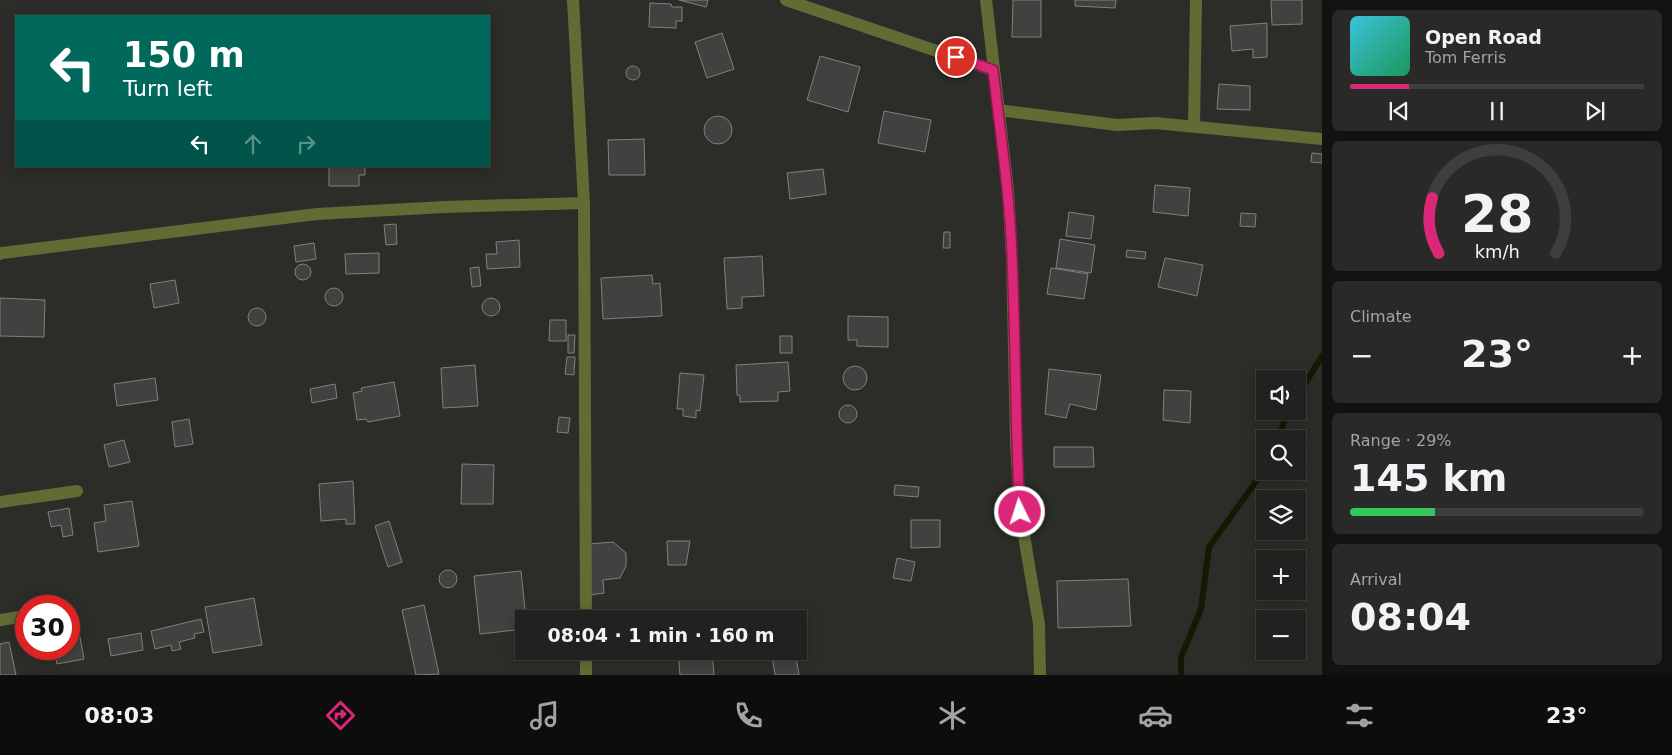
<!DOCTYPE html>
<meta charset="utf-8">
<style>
:root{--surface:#21211f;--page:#292928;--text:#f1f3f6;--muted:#a2a3a4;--line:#3e3e3d;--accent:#db2777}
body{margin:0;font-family:"DejaVu Sans",sans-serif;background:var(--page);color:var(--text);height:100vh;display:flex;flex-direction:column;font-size:19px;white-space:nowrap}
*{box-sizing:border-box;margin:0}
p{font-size:16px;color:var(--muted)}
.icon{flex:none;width:28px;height:28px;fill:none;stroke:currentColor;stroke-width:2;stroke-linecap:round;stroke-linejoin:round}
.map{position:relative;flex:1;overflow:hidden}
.drawer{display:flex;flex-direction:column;gap:10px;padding:10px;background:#121211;width:350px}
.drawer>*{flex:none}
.top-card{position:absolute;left:15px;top:15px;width:475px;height:152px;border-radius:0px;box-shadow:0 2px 12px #0003,0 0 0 1px var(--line);background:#00695c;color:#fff;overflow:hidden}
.controls{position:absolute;left:1256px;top:370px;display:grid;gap:10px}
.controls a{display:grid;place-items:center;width:50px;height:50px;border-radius:0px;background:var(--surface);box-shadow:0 2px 12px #0003,0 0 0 1px var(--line);font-size:25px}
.speed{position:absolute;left:15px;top:595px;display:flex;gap:10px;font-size:25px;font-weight:700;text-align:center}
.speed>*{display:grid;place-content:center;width:65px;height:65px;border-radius:50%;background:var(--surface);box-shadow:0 2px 12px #0003,0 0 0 1px var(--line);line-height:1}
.speed .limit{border:8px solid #d22;background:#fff;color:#111}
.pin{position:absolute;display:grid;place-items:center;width:42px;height:42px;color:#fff;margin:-21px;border:2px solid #fff;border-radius:50%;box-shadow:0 1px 5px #0007}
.me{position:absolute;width:55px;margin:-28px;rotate:356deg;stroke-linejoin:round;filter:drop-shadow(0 0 4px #0008)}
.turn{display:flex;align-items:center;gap:18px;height:105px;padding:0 25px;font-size:22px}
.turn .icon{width:65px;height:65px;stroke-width:2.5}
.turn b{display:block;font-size:35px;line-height:42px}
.lanes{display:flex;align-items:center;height:48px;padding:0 25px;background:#0003;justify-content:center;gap:25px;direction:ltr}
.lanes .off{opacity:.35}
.big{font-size:38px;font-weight:700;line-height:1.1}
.drawer .tile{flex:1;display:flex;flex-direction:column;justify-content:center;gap:8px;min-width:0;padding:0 18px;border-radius:8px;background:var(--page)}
.drawer .dial{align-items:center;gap:0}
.dial svg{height:130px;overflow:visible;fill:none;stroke:var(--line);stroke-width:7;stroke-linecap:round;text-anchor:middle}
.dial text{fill:var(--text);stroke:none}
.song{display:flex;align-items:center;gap:15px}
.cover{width:60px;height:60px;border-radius:8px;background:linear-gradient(135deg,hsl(190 70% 55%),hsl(150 70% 35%))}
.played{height:5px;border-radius:2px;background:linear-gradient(90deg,var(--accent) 20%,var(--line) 20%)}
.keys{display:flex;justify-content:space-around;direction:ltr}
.heat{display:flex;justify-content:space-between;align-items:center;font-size:28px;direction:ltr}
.charge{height:8px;border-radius:4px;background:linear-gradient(90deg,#34c759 29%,var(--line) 0)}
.trip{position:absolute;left:515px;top:610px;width:292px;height:50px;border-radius:0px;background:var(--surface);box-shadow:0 2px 12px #0003,0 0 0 1px var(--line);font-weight:700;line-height:50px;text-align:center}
.tabs{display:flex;height:80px;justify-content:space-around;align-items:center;background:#0d0d0c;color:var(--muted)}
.tabs .icon{width:35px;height:35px}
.tabs .active{color:var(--accent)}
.tabs b{font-size:22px;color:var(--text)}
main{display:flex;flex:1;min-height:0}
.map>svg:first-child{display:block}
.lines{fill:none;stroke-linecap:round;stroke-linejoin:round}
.stream{stroke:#161801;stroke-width:6}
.building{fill:#41423f;stroke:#80817d}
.street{stroke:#636b35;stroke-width:12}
.route-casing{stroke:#8e194d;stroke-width:12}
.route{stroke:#db2777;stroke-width:9}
</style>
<main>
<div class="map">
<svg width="1322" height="675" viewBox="0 0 1322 675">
<rect width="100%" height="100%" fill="#2c2c29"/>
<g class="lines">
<!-- stream -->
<g class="stream">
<path d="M1298 395 1322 356"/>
<path d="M1279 439 1287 411"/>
<path d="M1181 675V657L1201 609 1209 547 1265 469"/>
</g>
</g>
<!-- building -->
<g class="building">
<path d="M679 0H708L706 7Z"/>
<path d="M1013 0H1041V37H1012Z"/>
<path d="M1075 0H1116L1115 8 1075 6Z"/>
<path d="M1271 0H1302V24L1272 25Z"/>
<path d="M650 3 671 4 672 7H682V21H676V28L649 27Z"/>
<path d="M1267 23V57L1253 58V49L1232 51 1230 26Z"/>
<path d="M722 33 734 69 707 78 695 42Z"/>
<path d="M820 56 860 67 848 112 807 100Z"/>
<circle cx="633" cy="73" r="7"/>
<path d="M1219 84 1250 86V110L1217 109Z"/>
<path d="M884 111 931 120 925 152 878 143Z"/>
<circle cx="718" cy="130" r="14"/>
<path d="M644 139 645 175H609L608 140Z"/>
<path d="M1312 153 1322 154V163L1311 162Z"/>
<path d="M329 166H365V175H359V186H329Z"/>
<path d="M823 169 826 194 790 199 787 173Z"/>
<path d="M1155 185 1190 188 1188 216 1153 212Z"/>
<path d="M1069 212 1094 216 1091 239 1066 236Z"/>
<path d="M1241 213 1256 214 1255 227 1240 226Z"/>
<path d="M396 224 397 244 386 245 384 225Z"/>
<path d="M944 232H950V248H943Z"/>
<path d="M1060 239 1095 245 1091 273 1056 268Z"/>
<path d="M519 240 520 267 487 269 486 254H497L496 242Z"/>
<path d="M314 243 316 259 296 262 294 246Z"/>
<path d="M1127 250 1146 252 1145 259 1126 257Z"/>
<path d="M379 253V273L346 274 345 254Z"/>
<path d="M762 256 764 296 742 297V308L727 309 724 258Z"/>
<path d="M1165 258 1203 265 1197 296 1158 287Z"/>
<circle cx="303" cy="272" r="8"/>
<path d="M479 267 481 286 472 287 470 268Z"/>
<path d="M1051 268 1088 274 1084 299 1047 294Z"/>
<path d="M652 275 653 284 660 283 662 316 603 319 601 278Z"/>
<path d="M175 280 179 303 154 308 150 284Z"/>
<circle cx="334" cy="297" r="9"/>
<path d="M0 298 45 300 44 337 0 336Z"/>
<circle cx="491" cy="307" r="9"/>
<circle cx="257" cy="317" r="9"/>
<path d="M848 316 888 317V347L857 346V340H848Z"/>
<path d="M550 320H566V341H549Z"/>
<path d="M568 335H575L574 353H568Z"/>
<rect x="780" y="336" width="12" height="17"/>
<path d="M567 357H575L574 375 565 374Z"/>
<path d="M788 362 790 391 778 392V401L740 402V396L737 395 736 365Z"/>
<path d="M475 365 478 406 443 408 441 368Z"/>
<circle cx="855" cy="378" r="12"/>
<path d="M1049 369 1101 375 1096 410 1070 404 1066 418 1045 414Z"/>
<path d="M680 373 704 375 700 411 696 410V418L683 416V409H677Z"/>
<path d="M155 378 158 400 117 406 114 384Z"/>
<path d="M394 382 400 416 368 422 366 419 357 420 353 393 362 391 361 388Z"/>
<path d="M335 384 337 398 312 403 310 389Z"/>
<path d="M1164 390 1191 391 1190 423 1163 420Z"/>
<circle cx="848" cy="414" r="9"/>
<path d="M559 417 570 418 568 433 557 432Z"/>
<path d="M189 419 193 444 175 447 172 422Z"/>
<path d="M124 440 130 462 109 467 104 445Z"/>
<path d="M1054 447H1093L1094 467H1054Z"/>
<path d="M462 464 494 465 493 504H461Z"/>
<path d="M353 481 355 524H346V519L321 521 319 484Z"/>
<path d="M895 485 919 487 918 497 894 495Z"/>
<path d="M132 501 139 546 98 552 94 523 106 521 104 505Z"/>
<path d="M69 508 73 535 63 537 61 525 51 527 48 512Z"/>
<path d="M911 520H940V547L911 548Z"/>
<path d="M389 521 402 562 388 567 375 526Z"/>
<path d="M667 541H690L686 565H668Z"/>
<path d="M613 542 626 553V566L620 578 603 580 604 593 590 595 589 544Z"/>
<path d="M897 558 915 562 911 581 893 578Z"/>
<circle cx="448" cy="579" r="9"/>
<path d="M521 571 526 619H524V629L480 634 474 576Z"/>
<path d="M1128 579 1131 626 1058 628 1057 581Z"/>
<path d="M254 598 262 645 213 653 205 607Z"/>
<path d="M424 605 439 674 416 675 402 610Z"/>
<path d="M201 619 204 632 194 634 195 638 179 642 181 649 172 651 171 645 155 649 151 631Z"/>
<path d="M79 632 84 659 57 664 54 649H69V633Z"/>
<path d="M141 633 143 650 111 656 108 639Z"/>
<path d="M9 642 16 675H0V644Z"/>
<path d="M678 651H712L714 675H680Z"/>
<path d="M771 651H795L799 675H775Z"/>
</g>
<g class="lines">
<!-- street -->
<g class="street">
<path d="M573 0 584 203 586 619"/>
<path d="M786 0 993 70"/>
<path d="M986 0 1008 190 1012 259 1016 442 1020 512 1039 624 1040 675"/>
<path d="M998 110 1117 125 1155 123 1322 139"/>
<path d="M1194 126 1196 0"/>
<path d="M0 254 2 253 317 214 444 207 584 203"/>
<path d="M0 502 77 491"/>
<path d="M0 620 26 616"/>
<path d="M586 651V675"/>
</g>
</g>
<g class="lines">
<!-- route casing -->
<g class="route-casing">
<path id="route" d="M956 57 993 70C1000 132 1010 195 1012 258 1016 343 1015 428 1020 512"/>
</g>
<!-- route -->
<use href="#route" class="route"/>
</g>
</svg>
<div class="controls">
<a><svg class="icon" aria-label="sound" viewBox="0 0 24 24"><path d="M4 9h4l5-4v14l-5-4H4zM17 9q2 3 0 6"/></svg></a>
<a><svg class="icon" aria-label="search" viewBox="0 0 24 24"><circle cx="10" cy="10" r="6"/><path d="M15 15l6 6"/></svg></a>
<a><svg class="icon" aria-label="layers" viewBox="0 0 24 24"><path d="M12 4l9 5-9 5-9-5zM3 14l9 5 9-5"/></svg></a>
<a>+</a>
<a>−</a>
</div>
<div class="speed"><div class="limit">30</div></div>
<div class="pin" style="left:956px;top:57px;background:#d93025"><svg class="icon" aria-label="arrive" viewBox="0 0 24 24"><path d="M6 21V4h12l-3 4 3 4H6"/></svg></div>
<svg class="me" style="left:1020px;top:512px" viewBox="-20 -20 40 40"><circle r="17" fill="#db2777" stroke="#fff" stroke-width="3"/><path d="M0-11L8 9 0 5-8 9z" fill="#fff"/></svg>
<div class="trip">08:04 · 1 min · 160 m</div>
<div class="top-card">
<div class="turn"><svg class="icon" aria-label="left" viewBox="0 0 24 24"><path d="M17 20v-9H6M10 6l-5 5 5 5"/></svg><div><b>150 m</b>Turn left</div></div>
<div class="lanes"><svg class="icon" aria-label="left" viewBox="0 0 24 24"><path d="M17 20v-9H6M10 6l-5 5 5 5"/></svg><svg class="icon off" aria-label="ahead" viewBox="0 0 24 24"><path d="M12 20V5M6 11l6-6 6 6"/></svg><svg class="icon off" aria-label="right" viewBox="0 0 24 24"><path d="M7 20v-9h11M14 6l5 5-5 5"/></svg></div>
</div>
</div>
<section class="drawer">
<div class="tile">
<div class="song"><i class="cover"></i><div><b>Open Road</b><p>Tom Ferris</p></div></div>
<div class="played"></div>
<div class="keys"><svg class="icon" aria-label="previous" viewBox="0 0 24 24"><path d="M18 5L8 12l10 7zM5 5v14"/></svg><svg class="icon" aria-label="pause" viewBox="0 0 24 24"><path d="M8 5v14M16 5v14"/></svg><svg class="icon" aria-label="next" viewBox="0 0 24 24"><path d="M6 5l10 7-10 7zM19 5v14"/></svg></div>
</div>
<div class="tile dial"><svg viewBox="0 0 100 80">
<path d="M14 69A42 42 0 1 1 86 69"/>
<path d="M14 69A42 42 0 0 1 10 35" stroke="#db2777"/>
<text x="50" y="56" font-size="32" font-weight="700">28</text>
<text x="50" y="72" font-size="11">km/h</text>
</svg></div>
<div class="tile"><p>Climate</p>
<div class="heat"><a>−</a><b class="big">23°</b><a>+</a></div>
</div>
<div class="tile"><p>Range · 29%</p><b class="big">145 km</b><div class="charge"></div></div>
<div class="tile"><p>Arrival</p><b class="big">08:04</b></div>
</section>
</main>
<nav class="tabs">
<b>08:03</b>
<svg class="icon active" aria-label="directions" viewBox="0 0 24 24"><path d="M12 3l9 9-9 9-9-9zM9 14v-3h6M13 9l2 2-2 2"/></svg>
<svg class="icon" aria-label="music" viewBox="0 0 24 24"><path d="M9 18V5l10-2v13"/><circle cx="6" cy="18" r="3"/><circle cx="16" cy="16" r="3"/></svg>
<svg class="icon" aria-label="phone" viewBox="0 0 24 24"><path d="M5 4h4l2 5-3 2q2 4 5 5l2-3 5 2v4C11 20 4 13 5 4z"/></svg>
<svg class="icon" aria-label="climate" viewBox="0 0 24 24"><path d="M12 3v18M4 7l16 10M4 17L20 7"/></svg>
<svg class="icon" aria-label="car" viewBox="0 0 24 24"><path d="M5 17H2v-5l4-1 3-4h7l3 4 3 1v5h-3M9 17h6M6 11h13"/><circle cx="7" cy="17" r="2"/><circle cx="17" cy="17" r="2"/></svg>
<svg class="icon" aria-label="filters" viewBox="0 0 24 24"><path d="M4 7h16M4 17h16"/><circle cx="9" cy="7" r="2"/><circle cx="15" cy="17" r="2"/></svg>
<b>23°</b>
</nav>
